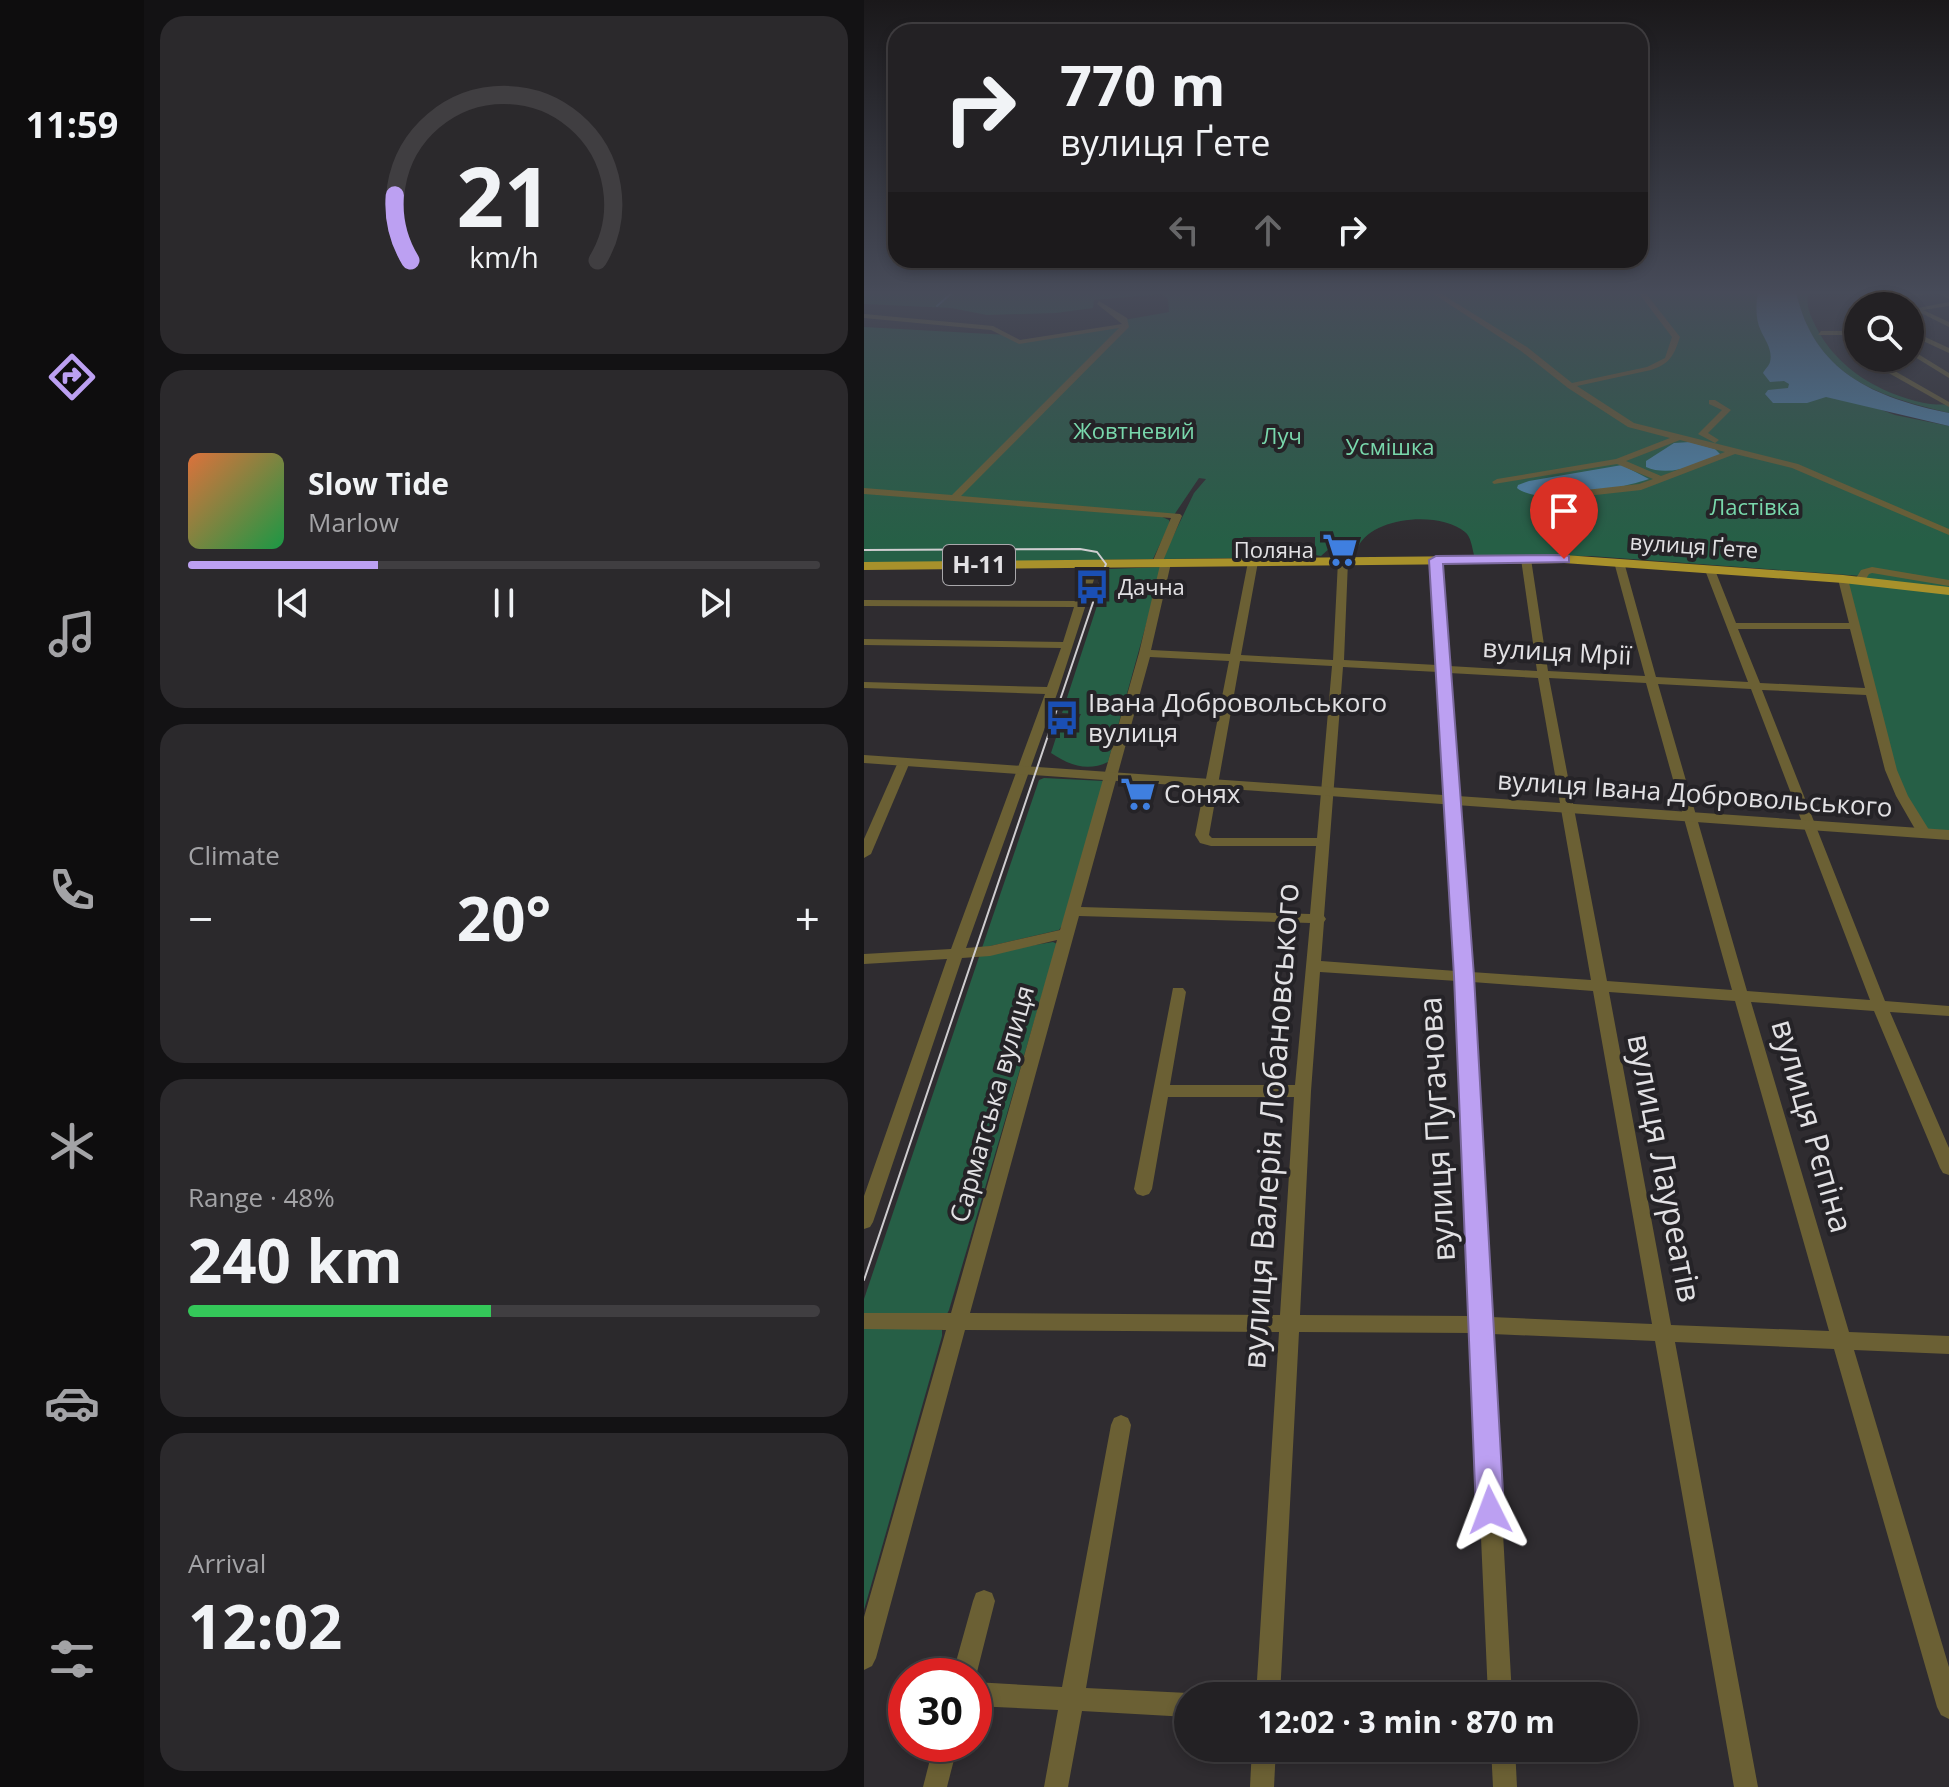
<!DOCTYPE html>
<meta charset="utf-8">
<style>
:root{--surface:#232124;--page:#2b292c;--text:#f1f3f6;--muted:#a3a3a6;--line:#403e41;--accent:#bca0f2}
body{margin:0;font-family:"Open Sans",sans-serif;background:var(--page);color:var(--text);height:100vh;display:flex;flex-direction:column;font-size:30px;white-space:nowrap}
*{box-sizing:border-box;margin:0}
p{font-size:26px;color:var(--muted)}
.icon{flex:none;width:44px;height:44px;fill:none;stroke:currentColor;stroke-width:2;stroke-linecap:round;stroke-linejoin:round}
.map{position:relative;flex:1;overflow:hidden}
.side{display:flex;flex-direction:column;gap:16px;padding:16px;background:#131214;width:720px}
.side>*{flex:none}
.hud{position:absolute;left:24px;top:24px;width:760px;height:244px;border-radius:24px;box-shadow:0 4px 12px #0003,0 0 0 2px var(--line);background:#232124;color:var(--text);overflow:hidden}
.tools{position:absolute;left:980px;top:292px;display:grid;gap:16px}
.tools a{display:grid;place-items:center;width:80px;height:80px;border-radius:50%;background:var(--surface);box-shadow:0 4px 12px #0003,0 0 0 2px var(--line);font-size:40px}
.speed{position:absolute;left:24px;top:1658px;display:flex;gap:16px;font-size:40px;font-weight:700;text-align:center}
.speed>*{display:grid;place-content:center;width:104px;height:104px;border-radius:50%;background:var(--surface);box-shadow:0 4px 12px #0003,0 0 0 2px var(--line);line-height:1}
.speed .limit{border:12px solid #d22;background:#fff;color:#111}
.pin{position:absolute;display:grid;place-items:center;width:68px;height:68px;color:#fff;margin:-82px -34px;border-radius:50% 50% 50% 0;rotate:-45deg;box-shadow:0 0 8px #0007}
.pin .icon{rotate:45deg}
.me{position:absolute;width:88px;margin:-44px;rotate:357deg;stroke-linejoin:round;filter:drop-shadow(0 0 6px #0008)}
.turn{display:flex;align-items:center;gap:28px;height:168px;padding:0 40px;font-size:36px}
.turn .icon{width:104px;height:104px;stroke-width:2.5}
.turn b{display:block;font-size:56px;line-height:68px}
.lanes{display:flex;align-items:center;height:76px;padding:0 40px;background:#0003;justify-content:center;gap:40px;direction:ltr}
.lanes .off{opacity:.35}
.big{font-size:60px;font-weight:700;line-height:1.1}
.side .widget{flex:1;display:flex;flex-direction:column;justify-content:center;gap:12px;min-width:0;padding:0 28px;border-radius:24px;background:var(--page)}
.side .dial{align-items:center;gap:0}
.dial svg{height:208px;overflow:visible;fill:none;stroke:var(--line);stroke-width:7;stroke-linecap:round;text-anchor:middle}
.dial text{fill:var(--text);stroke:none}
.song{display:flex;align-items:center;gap:24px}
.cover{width:96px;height:96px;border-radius:12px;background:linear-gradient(135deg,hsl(20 70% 55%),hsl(140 70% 35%))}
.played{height:8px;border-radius:4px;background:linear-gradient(90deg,var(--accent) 30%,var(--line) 30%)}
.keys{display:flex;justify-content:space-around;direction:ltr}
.heat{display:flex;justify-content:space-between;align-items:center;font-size:44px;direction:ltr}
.charge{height:12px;border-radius:6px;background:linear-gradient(90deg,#34c759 48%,var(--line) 0)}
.trip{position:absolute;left:310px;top:1682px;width:464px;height:80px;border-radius:40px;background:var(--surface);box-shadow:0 4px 12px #0003,0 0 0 2px var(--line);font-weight:700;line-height:80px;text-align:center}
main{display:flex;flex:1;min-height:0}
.tab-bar{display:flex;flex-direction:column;width:144px;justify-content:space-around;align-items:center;background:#0e0d0e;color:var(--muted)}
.tab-bar .icon{width:56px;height:56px}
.tab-bar .active{color:var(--accent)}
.tab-bar b{font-size:36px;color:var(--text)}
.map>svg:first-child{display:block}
.green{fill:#265f46}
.water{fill:#5086ab}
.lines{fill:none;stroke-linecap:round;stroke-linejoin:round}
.stream{stroke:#5086ab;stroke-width:2}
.minor{fill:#6b6034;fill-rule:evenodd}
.tertiary{fill:#6b6034;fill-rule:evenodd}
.primary{fill:#a8912b;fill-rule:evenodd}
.tram{stroke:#cfcdd0;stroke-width:2}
.route{fill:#bca0f2;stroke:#7a689d;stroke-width:2}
.labels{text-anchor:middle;stroke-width:8;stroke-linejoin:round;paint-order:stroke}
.far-park-label{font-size:22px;fill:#79d8ac;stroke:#252327}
.far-street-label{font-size:22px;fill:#e2e1e4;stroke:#252327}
.far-poi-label{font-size:22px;fill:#e2e1e4;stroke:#252327;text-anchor:end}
.shield{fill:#252327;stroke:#a9a8ab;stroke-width:2}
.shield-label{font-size:24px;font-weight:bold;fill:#e2e1e4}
.street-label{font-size:26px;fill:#e2e1e4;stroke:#252327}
.poi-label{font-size:26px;fill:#e2e1e4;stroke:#252327;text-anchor:start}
.near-street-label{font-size:32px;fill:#e2e1e4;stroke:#252327}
</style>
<main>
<nav class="tab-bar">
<b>11:59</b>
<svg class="icon active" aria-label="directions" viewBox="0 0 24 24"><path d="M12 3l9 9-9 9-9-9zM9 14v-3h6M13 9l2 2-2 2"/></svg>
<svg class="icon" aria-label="music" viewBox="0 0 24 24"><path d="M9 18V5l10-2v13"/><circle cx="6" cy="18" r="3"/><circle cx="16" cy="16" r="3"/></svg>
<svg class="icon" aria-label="phone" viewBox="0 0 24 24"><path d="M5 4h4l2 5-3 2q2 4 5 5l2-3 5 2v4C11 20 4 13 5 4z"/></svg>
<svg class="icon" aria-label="climate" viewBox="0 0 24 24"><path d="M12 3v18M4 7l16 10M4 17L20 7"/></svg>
<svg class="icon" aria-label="car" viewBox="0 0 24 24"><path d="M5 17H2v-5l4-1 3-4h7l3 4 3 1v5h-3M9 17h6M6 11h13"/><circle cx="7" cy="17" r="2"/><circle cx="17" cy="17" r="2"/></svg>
<svg class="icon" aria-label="filters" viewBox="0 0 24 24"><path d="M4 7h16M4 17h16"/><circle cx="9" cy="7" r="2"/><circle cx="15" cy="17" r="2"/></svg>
</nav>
<section class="side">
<div class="widget dial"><svg viewBox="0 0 100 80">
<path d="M14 69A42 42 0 1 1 86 69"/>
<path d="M14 69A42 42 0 0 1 8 44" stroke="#bca0f2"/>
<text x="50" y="56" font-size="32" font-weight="700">21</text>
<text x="50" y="72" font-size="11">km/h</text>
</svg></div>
<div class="widget">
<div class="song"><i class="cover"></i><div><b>Slow Tide</b><p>Marlow</p></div></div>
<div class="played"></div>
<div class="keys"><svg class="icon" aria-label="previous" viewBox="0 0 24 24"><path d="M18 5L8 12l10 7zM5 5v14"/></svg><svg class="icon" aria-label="pause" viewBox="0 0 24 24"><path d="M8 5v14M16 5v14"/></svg><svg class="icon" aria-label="next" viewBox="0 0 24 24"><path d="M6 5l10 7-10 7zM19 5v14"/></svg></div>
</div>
<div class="widget"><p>Climate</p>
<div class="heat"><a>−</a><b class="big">20°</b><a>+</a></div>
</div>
<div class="widget"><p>Range · 48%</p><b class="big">240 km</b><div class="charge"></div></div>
<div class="widget"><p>Arrival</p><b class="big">12:02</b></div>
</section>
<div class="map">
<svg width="1085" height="1787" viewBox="0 0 1085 1787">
<rect width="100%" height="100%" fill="#2f2c30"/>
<!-- green -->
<g class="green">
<path d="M0 291H906L994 401 1031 415 1085 426V835L1060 833 1038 796 979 579 997 576 726 556 610 555C608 547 607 537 601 532 576 511 509 516 494 547L466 548 457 556 451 555V537H379L376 558 298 559 330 493 342 479 335 478 310 515 296 516 305 520 306 523 289 559 0 564V327L144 335 151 341 261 325 260 320 305 312 304 299 298 294 230 300 229 308 192 313 123 315 87 308 0 304Z"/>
<path d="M932 291H945C941 305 946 315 952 327 973 368 1014 393 1060 403 1068 405 1077 404 1085 405V413C1010 395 950 375 932 291Z"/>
<path d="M298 567 244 762C223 772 205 765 187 753L197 722H213L217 714 198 713 245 569Z"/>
<path d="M180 778 240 781 199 924 195 930 118 948 175 780Z"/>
<path d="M189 942 193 944 85 1310 83 1314 0 1315V1299L116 954Z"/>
<path d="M0 1326 78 1330V1336L0 1610Z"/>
</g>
<!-- water -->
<g class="water">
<path d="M894 291H932C949 372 1011 398 1085 413V426L962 397 943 403H909L901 394 904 390 924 388 925 384 920 381 906 382 899 373C901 369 905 366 906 362 909 350 901 340 897 331 891 319 892 304 894 291Z"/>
<path d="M826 442 851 449 857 455C836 465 804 477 782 467V461L810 443Z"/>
<path d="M758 465 785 479C757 488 678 508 653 488L654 485 665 481Z"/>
</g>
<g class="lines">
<!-- stream -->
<path class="stream" d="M73 306 90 291"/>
<!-- minor -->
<g class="minor">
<path d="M565 291H573L663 347 708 383 783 367 801 358 808 337 773 291H780L816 337C810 355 806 364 787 370L713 386 770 423 934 464 1085 529V535L928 468 871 454 777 490 686 500 681 497 686 494 775 484 789 479 753 464 630 484 628 482 633 479 752 459 806 438 764 427 704 388 657 351ZM816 440 861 452 797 476 762 461Z"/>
<path d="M1080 291 1085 294V299L1075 294 1023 296 1020 294 1023 292Z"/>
<path d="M235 301 263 318 265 327 97 496 316 514 318 516 299 561 307 563 287 650 366 654 384 562 389 559 394 562 377 655 469 660 474 561 479 558 484 561 480 660 573 665 567 560 572 557 577 560 585 666 673 671 657 559 662 556 667 559 684 671 781 676 750 562 755 559 760 562 792 677 884 682 841 570 842 568 851 570 872 623H985L974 579 979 576 984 579 1033 770 1044 796 1067 833 1065 836H1055L1032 796 1021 770 1002 695 898 690 1021 1001 1085 1006V1016L1026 1012 1085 1148V1175L1079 1173 1076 1168 1010 1011 887 1002 985 1332 1085 1336V1354L990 1350 1085 1667V1719L1077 1715 1073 1707 970 1349 811 1342 894 1787H870L791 1341 628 1334 648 1696H624L608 1333 435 1332 416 1696H392L415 1332 101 1330 12 1658 8 1666 0 1670V1617L82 1330 0 1329V1313H87L193 940 126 956 98 958 9 1222 6 1227 0 1229V1196L83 959 0 964V954L87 949 181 694 0 688V682L183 687 197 648 0 645V639L199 642 210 607 0 606V600L213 601 225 564 230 561 235 564 194 691 102 948 126 946 196 930 275 653 296 565 288 563 307 518 0 494V488L88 495 255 328 155 344 127 330 0 318V314L129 326 156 340 258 324 233 304ZM874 629H986L1001 688 896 683ZM286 657 365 661 331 835 336 843 347 846H452L446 914 217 907ZM376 661 468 666 453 838H348L345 835ZM479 667 574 672 592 971 457 961 460 922 462 919 460 916ZM585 673 674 678 727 980 607 972ZM685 678 782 683 868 990 743 981ZM794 684 887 689 1006 1000 883 991ZM215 916 446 923 431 1085H306L322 992 319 988H309L270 1189 273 1194 279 1196 285 1194 288 1189 304 1097H430L416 1315 106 1313ZM456 972 593 981 607 1316 436 1315 447 1091ZM608 982 729 991 788 1324 627 1317ZM745 992 871 1001 965 1331 807 1325Z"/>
<path d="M1085 302V306L1059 310 1085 322V327L1049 309Z"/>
<path d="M1046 330 1085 348V353L1046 335Z"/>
<path d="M957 331H994V335H954Z"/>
<path d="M1046 349 1085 373V378L1046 354Z"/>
<path d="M998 358H1008L1085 402V407Z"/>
<path d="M845 400H851L867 410 844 433 855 440 851 443 834 434 858 410 845 404Z"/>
<path d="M1008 567 1085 580V586L1008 573 1005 574 1000 582H992L991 580 997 570Z"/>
<path d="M40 758 46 762 7 854 0 858V839L34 762Z"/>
<path d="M257 1415 264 1418 267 1425 222 1688 324 1693 331 1696H324V1717L218 1711 204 1787H180L194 1710 110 1706V1682L198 1687 247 1425 250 1418Z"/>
<path d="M120 1590 128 1593 131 1601 112 1676 110 1680V1676H88L109 1601 112 1593Z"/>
<path d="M70 1744H94L83 1787H59Z"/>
<path d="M388 1748H412L410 1787H386Z"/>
<path d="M627 1748H651L653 1787H629Z"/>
</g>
<!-- tertiary -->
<path class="tertiary" d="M0 755 1085 830V840L0 763Z"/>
<!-- primary -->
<path class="primary" d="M700 555 979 575 1085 587V595L979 583 700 563 0 570V562Z"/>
<!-- tram -->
<path class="tram" d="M0 550 216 549 233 552 242 564 0 1280"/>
</g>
<!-- sky -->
<linearGradient id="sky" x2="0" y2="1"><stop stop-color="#1a181a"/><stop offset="0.54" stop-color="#474b59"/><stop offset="1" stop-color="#474b59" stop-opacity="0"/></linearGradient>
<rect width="1085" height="541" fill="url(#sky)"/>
<!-- route -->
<path class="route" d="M700 555 705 556V562L579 564 610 976 640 1510 636 1520 626 1524 616 1520 612 1510 590 976 565 560 572 556Z"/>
<!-- icons -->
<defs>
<g id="supermarket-bare" transform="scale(2.76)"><path d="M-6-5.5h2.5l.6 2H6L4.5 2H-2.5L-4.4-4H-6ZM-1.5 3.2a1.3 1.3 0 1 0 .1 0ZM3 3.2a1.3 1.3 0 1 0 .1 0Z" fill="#3f7fe0" stroke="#252327" stroke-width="2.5" paint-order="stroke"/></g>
<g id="bus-bare" transform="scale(2.76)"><path d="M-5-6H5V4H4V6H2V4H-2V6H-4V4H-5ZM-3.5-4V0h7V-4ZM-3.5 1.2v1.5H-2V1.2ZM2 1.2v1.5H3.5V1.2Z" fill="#1a4fb4" stroke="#252327" stroke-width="2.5" paint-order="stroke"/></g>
</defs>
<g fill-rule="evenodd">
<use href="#supermarket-bare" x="476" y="550"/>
<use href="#bus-bare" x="228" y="587"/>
<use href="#bus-bare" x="198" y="718"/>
<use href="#supermarket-bare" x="274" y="794"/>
</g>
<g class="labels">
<!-- far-park labels -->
<g class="far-park-label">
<text x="270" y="439">Жовтневий</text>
<text x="418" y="444">Луч</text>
<text x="526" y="455">Усмішка</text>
<text x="891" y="515">Ластівка</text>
</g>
<!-- far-street labels -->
<g class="far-street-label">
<text transform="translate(830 546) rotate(4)" y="8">вулиця Ґете</text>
</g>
<!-- far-poi labels -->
<g class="far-poi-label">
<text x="450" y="558">Поляна</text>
<text x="254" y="595" text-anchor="start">Дачна</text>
</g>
<!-- shield labels -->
<rect class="shield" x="79" y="545" width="72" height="40" rx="6"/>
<g class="shield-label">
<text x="115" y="573">Н-11</text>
</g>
<!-- street labels -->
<g class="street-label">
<text transform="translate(693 652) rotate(3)" y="9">вулиця Мрії</text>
<text transform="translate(831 794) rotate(4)" y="9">вулиця Івана Добровольського</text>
<text transform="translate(128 1104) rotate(-74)" y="9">Сарматська вулиця</text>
</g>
<!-- poi labels -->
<g class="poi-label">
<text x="224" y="712">Івана Добровольського<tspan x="224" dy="30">вулиця</tspan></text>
<text x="300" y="803">Сонях</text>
</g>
<!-- near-street labels -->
<g class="near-street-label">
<text transform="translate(407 1126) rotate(-86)" y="11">вулиця Валерія Лобановського</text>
<text transform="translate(948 1126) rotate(74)" y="11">вулиця Рєпіна</text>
<text transform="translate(573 1129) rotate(-93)" y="11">вулиця Пугачова</text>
<text transform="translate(800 1168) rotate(79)" y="11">вулиця Лауреатів</text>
</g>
</g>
</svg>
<div class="tools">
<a><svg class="icon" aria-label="search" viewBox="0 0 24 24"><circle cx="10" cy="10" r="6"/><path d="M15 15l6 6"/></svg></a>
</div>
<div class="speed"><div class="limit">30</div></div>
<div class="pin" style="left:700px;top:559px;background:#d93025"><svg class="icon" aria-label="arrive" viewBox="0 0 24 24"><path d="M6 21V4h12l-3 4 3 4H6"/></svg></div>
<svg class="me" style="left:626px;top:1510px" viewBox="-20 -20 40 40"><path d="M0-17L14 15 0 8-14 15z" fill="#bca0f2" stroke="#fff" stroke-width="4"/></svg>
<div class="trip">12:02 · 3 min · 870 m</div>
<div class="hud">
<div class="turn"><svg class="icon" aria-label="right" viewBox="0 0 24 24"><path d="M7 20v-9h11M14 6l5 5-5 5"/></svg><div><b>770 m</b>вулиця Ґете</div></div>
<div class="lanes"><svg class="icon off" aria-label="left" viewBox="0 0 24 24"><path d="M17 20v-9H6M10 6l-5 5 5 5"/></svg><svg class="icon off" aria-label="ahead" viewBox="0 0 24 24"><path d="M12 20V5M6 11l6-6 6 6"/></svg><svg class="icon" aria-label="right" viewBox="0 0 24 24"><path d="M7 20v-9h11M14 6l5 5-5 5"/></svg></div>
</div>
</div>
</main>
